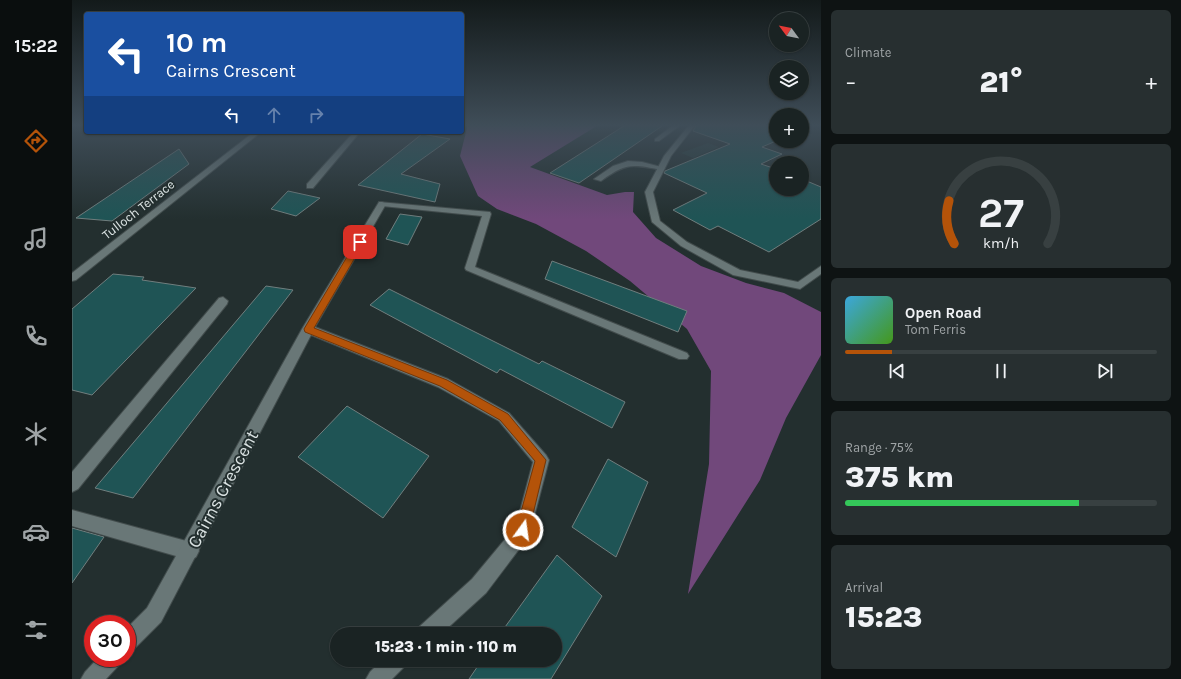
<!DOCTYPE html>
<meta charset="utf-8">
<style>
:root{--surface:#1a2323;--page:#272f30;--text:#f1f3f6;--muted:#9fa4a6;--line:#384041;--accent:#b45309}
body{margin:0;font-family:Karla,sans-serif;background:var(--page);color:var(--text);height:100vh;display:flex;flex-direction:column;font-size:15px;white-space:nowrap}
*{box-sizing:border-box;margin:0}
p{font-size:13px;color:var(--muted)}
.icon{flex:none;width:22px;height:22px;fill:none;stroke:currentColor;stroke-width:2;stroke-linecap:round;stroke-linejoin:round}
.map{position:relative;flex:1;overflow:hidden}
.sheet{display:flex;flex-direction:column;gap:10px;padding:10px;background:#0e1313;width:360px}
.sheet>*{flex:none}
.guide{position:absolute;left:12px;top:12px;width:380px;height:122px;border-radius:4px;box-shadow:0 1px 3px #0004,0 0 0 1px var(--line);background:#1a4fa0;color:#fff;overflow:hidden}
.needle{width:26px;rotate:302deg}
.tools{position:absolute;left:697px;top:12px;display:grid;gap:8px}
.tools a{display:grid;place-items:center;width:40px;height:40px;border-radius:50%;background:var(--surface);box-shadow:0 1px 3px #0004,0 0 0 1px var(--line);font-size:20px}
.speed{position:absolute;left:12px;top:615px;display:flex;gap:8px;font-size:20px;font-weight:700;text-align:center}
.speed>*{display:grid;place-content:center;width:52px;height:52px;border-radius:50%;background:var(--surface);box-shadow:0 1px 3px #0004,0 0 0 1px var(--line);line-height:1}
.speed .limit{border:6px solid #d22;background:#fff;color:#111}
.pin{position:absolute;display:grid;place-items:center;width:34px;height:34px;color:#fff;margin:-17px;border-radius:8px;box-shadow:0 2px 6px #0006}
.me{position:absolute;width:44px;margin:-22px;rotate:14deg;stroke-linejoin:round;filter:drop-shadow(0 0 3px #0008)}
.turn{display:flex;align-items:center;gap:14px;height:84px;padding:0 16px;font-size:18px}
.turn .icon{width:52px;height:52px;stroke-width:2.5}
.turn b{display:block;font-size:28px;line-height:34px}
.lanes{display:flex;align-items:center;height:38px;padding:0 16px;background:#0003;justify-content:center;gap:20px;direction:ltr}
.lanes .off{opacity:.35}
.big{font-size:30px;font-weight:800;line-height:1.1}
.sheet .tile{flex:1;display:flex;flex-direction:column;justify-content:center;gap:6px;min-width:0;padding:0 14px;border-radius:6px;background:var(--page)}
.sheet .dial{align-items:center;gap:0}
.dial svg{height:104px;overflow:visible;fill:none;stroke:var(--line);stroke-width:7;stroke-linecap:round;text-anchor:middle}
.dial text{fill:var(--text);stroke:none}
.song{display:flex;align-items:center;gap:12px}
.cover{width:48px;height:48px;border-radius:6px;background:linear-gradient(135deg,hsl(200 70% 55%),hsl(100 70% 35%))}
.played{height:4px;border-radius:2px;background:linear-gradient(90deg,var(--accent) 15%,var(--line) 15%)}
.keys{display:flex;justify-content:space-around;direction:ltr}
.heat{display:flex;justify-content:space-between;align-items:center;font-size:22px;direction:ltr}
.charge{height:6px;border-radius:3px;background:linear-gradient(90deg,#34c759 75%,var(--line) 0)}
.trip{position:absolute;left:258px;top:627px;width:232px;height:40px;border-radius:20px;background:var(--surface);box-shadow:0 1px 3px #0004,0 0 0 1px var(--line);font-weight:800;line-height:40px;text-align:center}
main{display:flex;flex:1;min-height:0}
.tab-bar{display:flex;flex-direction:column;width:72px;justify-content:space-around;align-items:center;background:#0a0e0e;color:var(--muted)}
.tab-bar .icon{width:28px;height:28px}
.tab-bar .current{color:var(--accent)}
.tab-bar b{font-size:18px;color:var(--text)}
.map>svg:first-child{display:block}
.built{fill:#263b3b}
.forest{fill:#71487b}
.building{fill:#1f5455;stroke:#707e7e}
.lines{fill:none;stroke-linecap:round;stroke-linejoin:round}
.lane-casing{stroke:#424c4c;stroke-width:2}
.street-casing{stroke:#424c4c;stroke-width:2}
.lane{fill:#697777;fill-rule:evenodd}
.street{fill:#697777;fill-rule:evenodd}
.route{fill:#b45309;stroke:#753606}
.labels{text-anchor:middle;stroke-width:4;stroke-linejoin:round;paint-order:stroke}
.far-street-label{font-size:13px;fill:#dbe3e3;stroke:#232f2f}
.near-street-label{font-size:18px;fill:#dbe3e3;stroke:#232f2f}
</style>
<main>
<nav class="tab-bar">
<b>15:22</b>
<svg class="icon current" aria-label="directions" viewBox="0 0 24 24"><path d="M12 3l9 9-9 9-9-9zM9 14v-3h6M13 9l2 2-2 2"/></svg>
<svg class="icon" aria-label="music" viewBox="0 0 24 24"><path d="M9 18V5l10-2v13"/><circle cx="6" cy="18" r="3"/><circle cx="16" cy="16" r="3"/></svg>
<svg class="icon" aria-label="phone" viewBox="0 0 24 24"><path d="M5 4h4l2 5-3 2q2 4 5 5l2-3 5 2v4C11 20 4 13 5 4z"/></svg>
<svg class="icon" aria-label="climate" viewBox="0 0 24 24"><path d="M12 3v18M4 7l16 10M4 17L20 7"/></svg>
<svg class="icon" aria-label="car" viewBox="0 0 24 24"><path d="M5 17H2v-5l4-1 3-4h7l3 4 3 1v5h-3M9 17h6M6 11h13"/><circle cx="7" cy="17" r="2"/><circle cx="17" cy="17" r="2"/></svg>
<svg class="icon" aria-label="filters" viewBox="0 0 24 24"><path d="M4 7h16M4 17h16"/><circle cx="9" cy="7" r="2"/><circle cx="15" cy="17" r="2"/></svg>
</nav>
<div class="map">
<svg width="749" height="679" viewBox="0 0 749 679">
<rect width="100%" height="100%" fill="#232f2f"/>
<!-- built -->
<path class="built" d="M636 143 647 147 621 158 609 153Z"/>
<!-- forest -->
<path class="forest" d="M396 124H528L458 167 535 195 553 192H562L561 212 584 238 629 266 674 283 712 293 749 312V355L714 418 688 480 616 594 637 464 639 371 615 329 558 281 514 251 464 224 425 209 406 196 388 156Z"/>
<!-- building -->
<g class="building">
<path d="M555 124H593L507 183 478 173Z"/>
<path d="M625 124H704V141L690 147 710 154 689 164 704 169V189H730V179L749 187V219L697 252 646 226 638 230 601 210 635 193 592 173 593 171 658 144 621 131Z"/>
<path d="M350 134 378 139 329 174 368 184 363 202 286 185Z"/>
<path d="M107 149 117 164 40 221 4 218Z"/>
<path d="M216 191 248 198 224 216 199 209Z"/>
<path d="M328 214 350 217 336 245 314 239Z"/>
<path d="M480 261 615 311 606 332 473 279Z"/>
<path d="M41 274 72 277 70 280 124 288 20 395 0 390V309Z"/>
<path d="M194 286 221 290 61 498 23 488Z"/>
<path d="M317 289 467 364 470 361 553 402 540 428 428 369 425 373 298 305Z"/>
<path d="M275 406 357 456 311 518 226 457Z"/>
<path d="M536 459 576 482 544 557 500 527Z"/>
<path d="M0 528 32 537 0 583Z"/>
<path d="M485 555 530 596 479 679H397L410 660H483V634H428Z"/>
</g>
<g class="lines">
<!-- lane casing -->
<g class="lane-casing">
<g id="lane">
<path d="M603 124H610L587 141H583V139Z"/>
<path d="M282 132H288L241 188H235V184Z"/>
<path d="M556 161 570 162 593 168 589 170C560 164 554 163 529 181L522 179 541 166Z"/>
<path d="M307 202 418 212 419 214 403 267 615 353 617 356 615 359H607L394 270 393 268 410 216 310 206H307Z"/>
<path d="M151 297 156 301 155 304 6 489 0 492V472L147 298Z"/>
<path d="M0 510 118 542 124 545 127 551 124 557 118 560 0 526Z"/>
</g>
</g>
<!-- street casing -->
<g class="street-casing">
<g id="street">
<path d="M618 124H624L599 156 581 192 588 221 615 242 668 270 726 282 749 266V274L728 289 661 275 609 246 580 222 573 192 592 156Z"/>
<path d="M182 132H189L4 280 0 281V273Z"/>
<path d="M307 202H310L314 204 243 327 376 379 437 413 474 455 477 460 457 536 414 593 369 634H344L347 627 400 579 444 526 461 462 427 421 366 387 239 335 89 622 62 649 55 652V628L75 608 230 329Z"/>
<path d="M26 658H50L47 665 34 679H9L13 672Z"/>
<path d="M310 660H335L332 667 320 679H294L298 672Z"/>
</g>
</g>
<!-- lane -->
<use href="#lane" class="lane"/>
<!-- street -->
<use href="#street" class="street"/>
</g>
<!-- sky -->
<linearGradient id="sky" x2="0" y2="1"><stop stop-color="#131a1a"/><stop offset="0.57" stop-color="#3f4d58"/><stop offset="1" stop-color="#3f4d58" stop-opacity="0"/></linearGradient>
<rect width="749" height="219" fill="url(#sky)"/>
<!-- route -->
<path class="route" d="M285 240 292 242 242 328 375 380 436 414 474 460 456 535 451 537 446 535 444 530 463 461 428 420 368 386 233 332 232 329Z"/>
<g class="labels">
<!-- far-street labels -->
<g class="far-street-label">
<text transform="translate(66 209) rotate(-38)" y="5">Tulloch Terrace</text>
</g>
<!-- near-street labels -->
<g class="near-street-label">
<text transform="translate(151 489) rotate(-62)" y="6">Cairns Crescent</text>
</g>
</g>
</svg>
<div class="tools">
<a><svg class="needle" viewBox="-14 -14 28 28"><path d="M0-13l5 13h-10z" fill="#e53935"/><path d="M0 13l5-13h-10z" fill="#9fa4a6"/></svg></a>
<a><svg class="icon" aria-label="layers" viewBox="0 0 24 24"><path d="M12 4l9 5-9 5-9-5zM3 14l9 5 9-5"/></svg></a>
<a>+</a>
<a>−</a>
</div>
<div class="speed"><div class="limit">30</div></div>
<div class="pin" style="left:288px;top:242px;background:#d93025"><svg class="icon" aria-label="arrive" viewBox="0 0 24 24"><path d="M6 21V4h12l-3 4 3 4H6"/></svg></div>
<svg class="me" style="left:451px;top:530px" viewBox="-20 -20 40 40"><circle r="17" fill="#b45309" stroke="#fff" stroke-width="3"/><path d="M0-11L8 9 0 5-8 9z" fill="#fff"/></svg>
<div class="trip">15:23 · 1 min · 110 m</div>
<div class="guide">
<div class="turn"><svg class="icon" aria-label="left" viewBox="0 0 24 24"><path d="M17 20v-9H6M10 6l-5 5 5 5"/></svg><div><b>10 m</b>Cairns Crescent</div></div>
<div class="lanes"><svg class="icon" aria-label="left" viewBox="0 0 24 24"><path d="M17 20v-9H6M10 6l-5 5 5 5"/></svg><svg class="icon off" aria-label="ahead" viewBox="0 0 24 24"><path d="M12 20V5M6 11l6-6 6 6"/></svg><svg class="icon off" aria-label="right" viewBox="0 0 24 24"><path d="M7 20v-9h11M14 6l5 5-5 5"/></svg></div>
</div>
</div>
<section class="sheet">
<div class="tile"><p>Climate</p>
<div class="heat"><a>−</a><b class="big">21°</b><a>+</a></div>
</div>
<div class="tile dial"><svg viewBox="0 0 100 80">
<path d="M14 69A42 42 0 1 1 86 69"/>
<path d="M14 69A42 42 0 0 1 10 36" stroke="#b45309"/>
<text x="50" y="56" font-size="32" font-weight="700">27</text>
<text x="50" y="72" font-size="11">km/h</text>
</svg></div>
<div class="tile">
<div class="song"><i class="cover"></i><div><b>Open Road</b><p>Tom Ferris</p></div></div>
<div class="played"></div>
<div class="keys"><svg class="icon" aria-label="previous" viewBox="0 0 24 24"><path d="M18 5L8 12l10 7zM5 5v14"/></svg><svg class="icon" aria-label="pause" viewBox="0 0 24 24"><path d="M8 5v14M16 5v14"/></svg><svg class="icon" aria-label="next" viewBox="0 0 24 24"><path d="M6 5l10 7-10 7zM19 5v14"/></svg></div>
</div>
<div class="tile"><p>Range · 75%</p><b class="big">375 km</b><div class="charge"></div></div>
<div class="tile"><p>Arrival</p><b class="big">15:23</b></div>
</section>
</main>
